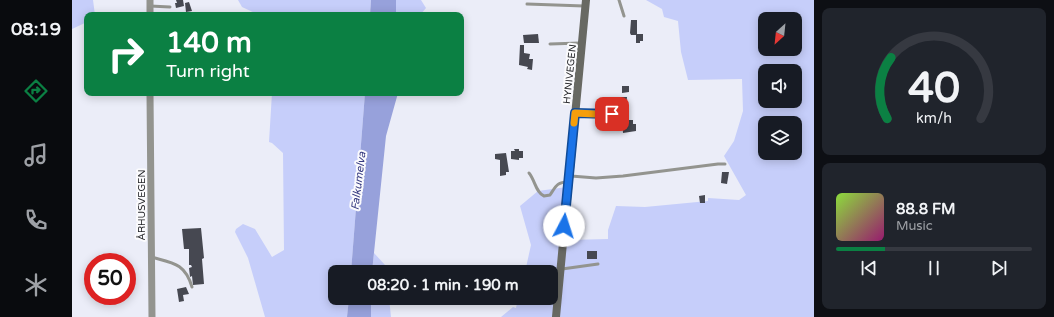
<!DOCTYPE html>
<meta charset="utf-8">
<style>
:root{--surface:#171b24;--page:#20242c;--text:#f1f3f6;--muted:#9ea1a6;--line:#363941;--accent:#0b8043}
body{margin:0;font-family:"Varela Round",sans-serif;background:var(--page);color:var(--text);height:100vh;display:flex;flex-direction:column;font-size:15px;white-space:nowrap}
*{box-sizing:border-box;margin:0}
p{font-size:13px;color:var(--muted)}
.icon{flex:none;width:22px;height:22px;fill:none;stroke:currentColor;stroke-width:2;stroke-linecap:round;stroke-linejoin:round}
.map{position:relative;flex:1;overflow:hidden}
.drawer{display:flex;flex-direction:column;gap:8px;padding:8px;background:#0d0f14;width:240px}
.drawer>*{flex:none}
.guide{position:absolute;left:12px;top:12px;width:380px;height:84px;border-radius:8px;box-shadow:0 2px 10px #0003;background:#0b8043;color:#fff;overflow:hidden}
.needle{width:26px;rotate:207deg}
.buttons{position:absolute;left:686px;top:12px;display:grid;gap:8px}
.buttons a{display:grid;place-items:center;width:44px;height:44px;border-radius:8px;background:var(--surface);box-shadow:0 2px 10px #0003;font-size:20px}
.speed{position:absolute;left:12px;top:253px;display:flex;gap:8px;font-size:20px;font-weight:700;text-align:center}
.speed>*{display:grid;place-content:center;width:52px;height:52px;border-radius:50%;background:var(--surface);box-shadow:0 2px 10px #0003;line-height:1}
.speed .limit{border:6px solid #d22;background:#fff;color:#111}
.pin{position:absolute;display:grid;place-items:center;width:34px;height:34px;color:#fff;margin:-17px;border-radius:8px;box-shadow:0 2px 6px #0006}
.me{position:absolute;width:44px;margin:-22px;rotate:5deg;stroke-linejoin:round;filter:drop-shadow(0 0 3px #0008)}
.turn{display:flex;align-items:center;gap:14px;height:84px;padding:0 16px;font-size:18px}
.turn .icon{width:52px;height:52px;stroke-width:2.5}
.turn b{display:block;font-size:28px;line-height:34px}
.drawer .tile{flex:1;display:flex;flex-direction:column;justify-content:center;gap:6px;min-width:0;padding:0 14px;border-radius:8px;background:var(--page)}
.drawer .dial{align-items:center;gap:0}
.dial svg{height:104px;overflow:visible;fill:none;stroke:var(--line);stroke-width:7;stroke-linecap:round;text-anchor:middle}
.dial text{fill:var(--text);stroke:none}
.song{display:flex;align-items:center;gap:12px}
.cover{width:48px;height:48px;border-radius:6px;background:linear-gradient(135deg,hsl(90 70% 55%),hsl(320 70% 35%))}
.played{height:4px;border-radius:2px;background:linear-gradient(90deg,var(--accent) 25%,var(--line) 25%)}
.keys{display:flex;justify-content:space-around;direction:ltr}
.trip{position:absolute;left:256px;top:265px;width:230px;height:40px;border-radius:8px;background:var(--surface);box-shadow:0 2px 10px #0003;font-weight:800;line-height:40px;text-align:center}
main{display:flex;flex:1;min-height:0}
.dock{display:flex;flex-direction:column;width:72px;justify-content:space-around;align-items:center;background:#090b0e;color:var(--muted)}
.dock .icon{width:28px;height:28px}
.dock .selected{color:var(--accent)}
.dock b{font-size:18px;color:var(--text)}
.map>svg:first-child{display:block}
.green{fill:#c6cefa;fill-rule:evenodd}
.water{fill:#97a1db}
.building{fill:#464851}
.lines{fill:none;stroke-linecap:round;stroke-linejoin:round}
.service{stroke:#93948f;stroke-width:3}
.tertiary{stroke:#93948f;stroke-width:7}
.secondary{stroke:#686963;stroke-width:8}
.route-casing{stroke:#114b97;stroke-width:10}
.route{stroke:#1a73e8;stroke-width:7}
.slow{stroke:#f59e0b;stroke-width:7}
.labels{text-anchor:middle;stroke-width:4;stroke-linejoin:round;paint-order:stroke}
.street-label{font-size:10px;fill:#222327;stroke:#fbfbfd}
.water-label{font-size:11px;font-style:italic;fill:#373b81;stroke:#fbfbfd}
</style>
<main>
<nav class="dock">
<b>08:19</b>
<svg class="icon selected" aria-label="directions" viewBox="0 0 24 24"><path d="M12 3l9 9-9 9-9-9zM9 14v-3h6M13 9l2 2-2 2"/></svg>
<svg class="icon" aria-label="music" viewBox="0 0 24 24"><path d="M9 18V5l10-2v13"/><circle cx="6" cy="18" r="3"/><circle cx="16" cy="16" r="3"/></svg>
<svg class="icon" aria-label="phone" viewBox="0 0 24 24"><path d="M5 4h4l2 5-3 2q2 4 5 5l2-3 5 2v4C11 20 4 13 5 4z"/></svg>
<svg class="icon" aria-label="climate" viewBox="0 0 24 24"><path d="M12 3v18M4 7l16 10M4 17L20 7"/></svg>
</nav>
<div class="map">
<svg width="742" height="317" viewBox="0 0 742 317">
<rect width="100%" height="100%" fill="#ebedf8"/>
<!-- green -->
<g class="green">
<path d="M0 0H21L23 15H15V22L0 29Z"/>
<path d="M166 0H299L298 15H187L170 7Z"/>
<path d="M324 0H349L354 8 348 15H324Z"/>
<path d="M574 0H742V317H429L441 307 444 308 446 298H479V272H453L459 245 448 206 466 191 495 187 496 240 536 239V230L544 206 573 207 636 201V198L667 200 674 195 652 156 662 141 671 111 670 79 616 80 609 52 606 21 592 17 590 9ZM693 19H723V49H693ZM693 71H723V101H693ZM693 123H723V153H693Z"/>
<path d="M200 93H293L279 272H263V298H277L275 317H193L176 258 163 232 164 229 171 224 183 229 200 257 212 250 211 153 200 143 197 142Z"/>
<path d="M302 253 313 265 314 272H300Z"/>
<path d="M299 298H317L319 317H299Z"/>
</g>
<!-- water -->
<g class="water">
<path d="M299 0H324V15H298Z"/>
<path d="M293 93H326L314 136 300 272H279Z"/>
<path d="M277 298H299V317H275Z"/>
</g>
<!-- building -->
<g class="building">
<path d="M104 0H111L112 6 104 8 103 3H105Z"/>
<path d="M117 2 120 11 114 12 113 3Z"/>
<path d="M559 20H565V34H571V41H568V43H564V35H559L558 33Z"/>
<path d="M466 34 467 43H452L451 35Z"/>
<path d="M448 45H452V53L458 54 457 59H461L460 70 455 69 456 67 447 65Z"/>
<path d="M550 86H557V92L550 93Z"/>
<path d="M546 97H555L553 112H547Z"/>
<path d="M550 120H561V124H564V131L551 133Z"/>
<path d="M442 149H447V151H451V158H447V160L439 159V151H443Z"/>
<path d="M434 153 437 172H434V175L428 176V160L423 159V154Z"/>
<path d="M650 172H657L655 184 649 183Z"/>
<path d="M633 195V203H628L627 196Z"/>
<path d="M129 228 132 258 130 259 132 284 121 285 120 276 118 277 117 268 120 267 119 265H117V249H112L110 229Z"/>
<rect x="515" y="251" width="10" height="8"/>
<path d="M114 287 117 294 111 295 112 301 107 302 105 289Z"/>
</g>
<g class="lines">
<!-- service -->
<g class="service">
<path d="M547 0 552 16"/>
<path d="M455 4 512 6"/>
<path d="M78 6 98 7"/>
<path d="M478 44 508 43"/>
<path d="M505 113 540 114"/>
<path d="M457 173C463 180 464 193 472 196L478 195C484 186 485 182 496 182"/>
<path d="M499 176 524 178 551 176 646 164H653"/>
<path d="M79 257C101 263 113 263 120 287"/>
<path d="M490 269 526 264"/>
</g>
<!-- tertiary -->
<g class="tertiary">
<path d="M78 0V15"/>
<path d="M78 93 80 317"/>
</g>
<!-- secondary -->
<path class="secondary" d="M484 317 514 0"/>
</g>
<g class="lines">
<!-- route casing -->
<g class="route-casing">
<path id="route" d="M492 226 503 113 540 114"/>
</g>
<!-- route -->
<use href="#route" class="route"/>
<!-- slow -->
<path class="slow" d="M502 123 503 113 523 114"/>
</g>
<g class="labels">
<!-- street labels -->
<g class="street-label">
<text transform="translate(497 74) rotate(-84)" y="4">HYNIVEGEN</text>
<text transform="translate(69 205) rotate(-90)" y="4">ÅRHUSVEGEN</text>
</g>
<!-- water labels -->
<g class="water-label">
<text transform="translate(286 181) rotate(-83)" y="4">Falkumelva</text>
</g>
</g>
</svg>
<div class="buttons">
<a><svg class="needle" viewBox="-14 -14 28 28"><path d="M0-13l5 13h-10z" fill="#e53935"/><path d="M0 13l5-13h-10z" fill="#9ea1a6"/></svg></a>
<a><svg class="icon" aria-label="sound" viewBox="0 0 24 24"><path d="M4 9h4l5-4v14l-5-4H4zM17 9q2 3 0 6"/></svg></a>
<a><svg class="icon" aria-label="layers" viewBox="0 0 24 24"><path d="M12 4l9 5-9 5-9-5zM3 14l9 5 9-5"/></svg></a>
</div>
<div class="speed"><div class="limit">50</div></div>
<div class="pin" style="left:540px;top:114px;background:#d93025"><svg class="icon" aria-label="arrive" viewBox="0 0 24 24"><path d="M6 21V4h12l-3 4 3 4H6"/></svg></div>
<svg class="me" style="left:492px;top:226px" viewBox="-20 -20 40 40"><circle r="19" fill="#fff"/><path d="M0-13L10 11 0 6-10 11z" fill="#1a73e8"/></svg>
<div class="trip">08:20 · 1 min · 190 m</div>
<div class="guide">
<div class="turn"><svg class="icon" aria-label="right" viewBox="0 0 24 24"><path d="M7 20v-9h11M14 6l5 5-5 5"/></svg><div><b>140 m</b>Turn right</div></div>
</div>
</div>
<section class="drawer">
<div class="tile dial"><svg viewBox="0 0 100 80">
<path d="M14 69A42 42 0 1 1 86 69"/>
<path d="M14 69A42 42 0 0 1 17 22" stroke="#0b8043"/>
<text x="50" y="56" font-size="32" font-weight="700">40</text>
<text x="50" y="72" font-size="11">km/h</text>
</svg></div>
<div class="tile">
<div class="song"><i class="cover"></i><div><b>88.8 FM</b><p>Music</p></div></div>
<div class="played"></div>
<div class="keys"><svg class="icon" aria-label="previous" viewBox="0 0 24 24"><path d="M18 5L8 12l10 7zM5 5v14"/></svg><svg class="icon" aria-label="pause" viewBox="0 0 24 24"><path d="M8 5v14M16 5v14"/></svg><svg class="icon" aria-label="next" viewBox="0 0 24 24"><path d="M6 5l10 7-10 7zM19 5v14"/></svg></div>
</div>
</section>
</main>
